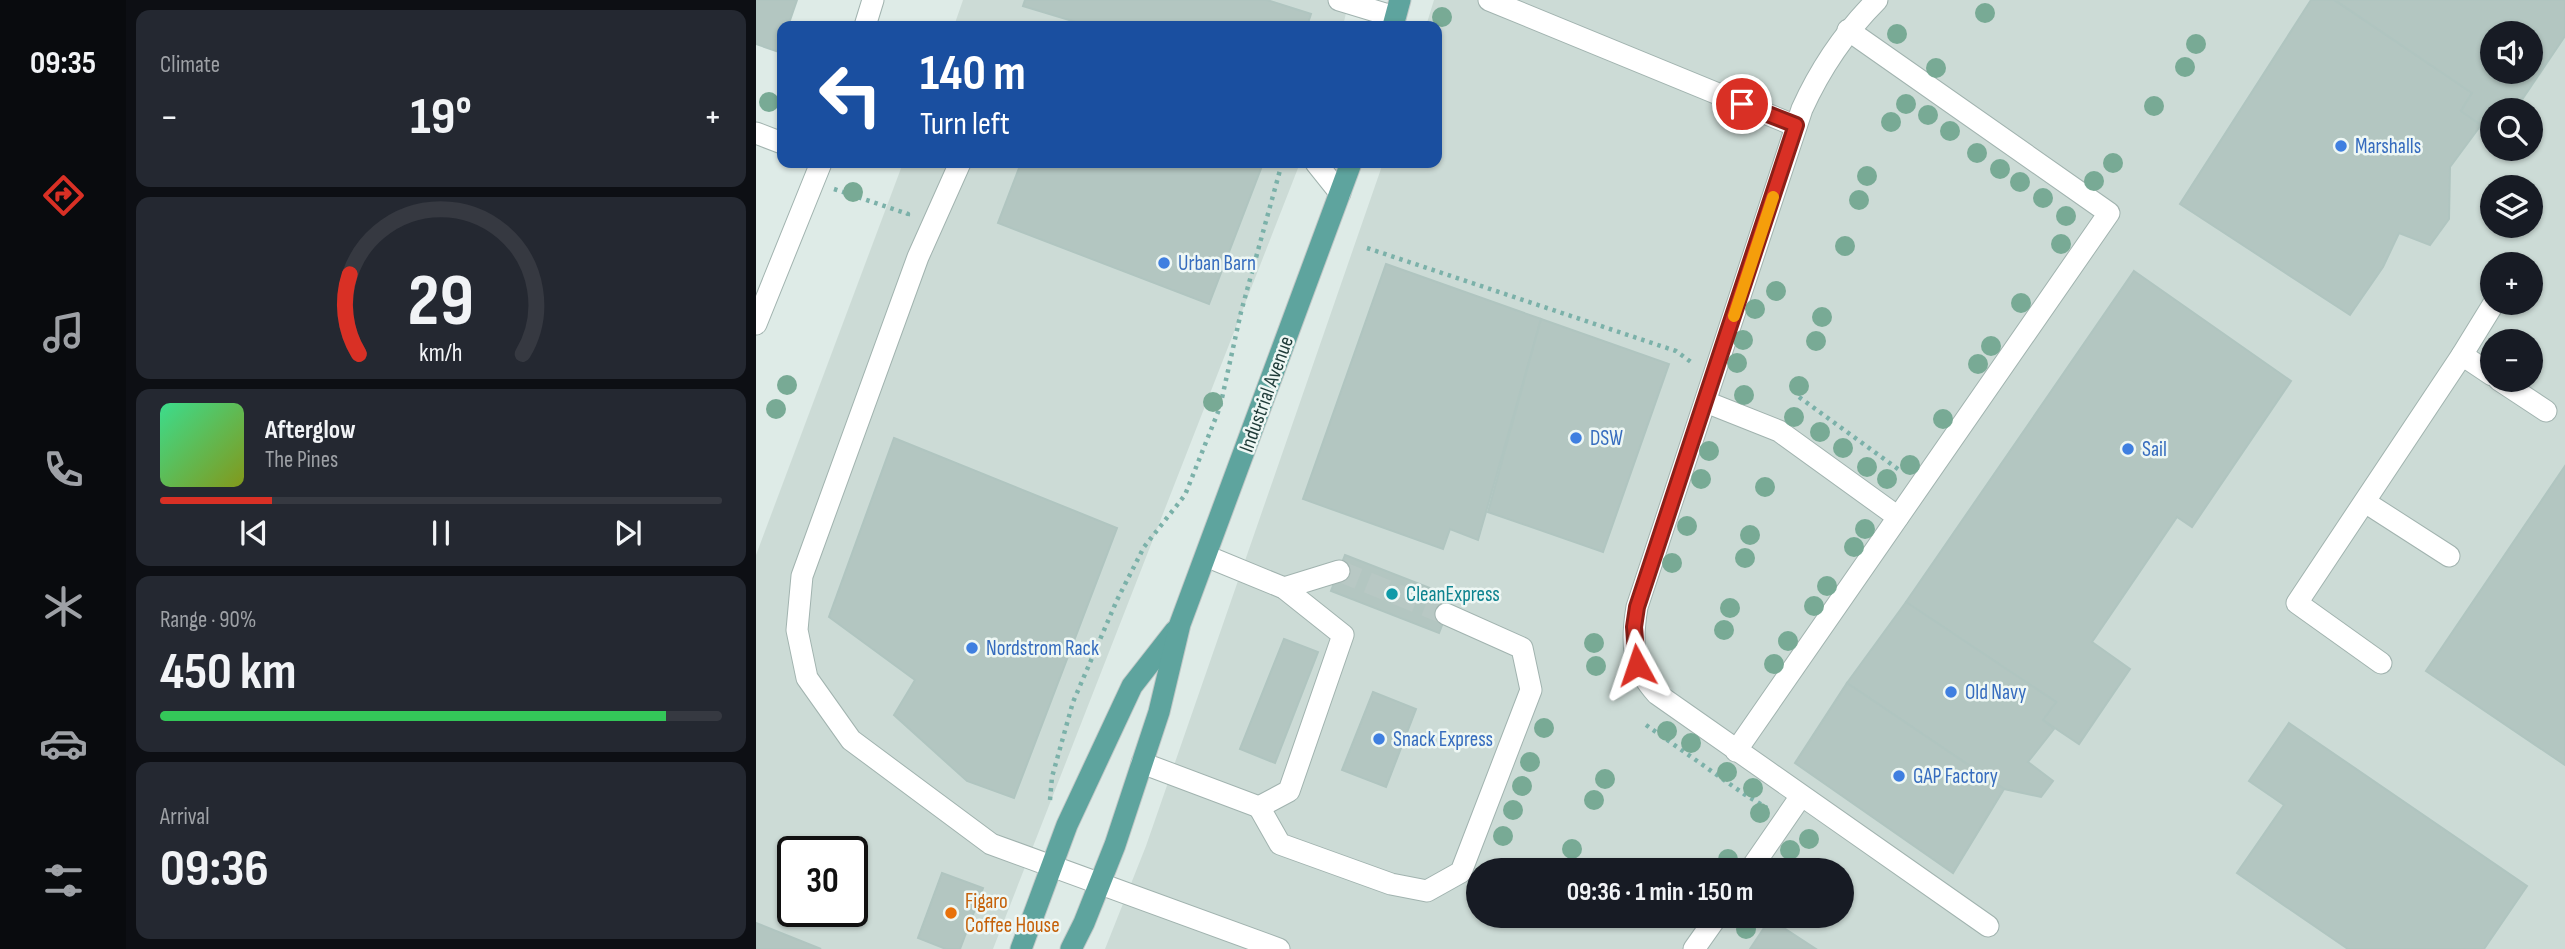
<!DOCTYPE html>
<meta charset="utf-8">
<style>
:root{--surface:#171b24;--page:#242831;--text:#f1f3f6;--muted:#9ea1a6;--line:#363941;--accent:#d93025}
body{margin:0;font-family:"Sofia Sans Condensed",sans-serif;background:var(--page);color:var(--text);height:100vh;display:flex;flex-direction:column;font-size:26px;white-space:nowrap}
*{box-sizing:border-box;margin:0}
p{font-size:23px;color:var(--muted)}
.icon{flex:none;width:38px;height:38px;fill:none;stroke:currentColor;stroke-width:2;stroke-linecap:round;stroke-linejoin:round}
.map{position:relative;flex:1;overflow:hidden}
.details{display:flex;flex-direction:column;gap:10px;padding:10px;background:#0d0f14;width:630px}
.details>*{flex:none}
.banner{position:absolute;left:21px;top:21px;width:665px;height:147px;border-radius:14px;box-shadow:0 2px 5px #0004;background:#1a4fa0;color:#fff;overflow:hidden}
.controls{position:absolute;left:1724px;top:21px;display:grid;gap:14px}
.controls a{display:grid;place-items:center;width:63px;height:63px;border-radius:50%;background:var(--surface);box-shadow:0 2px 5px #0004;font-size:35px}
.speed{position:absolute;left:21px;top:836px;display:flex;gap:14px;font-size:35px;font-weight:700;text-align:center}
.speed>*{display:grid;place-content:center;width:91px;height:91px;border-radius:50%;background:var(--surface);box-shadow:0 2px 5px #0004;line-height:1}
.speed .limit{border:4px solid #111;border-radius:10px;background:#fff;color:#111}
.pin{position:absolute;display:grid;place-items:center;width:60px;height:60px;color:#fff;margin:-30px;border:4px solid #fff;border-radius:50%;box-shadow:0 2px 7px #0007}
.me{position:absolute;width:77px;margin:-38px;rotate:355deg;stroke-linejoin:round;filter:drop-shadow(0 0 5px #0008)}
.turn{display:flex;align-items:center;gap:24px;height:147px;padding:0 28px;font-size:32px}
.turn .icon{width:91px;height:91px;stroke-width:2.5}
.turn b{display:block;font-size:49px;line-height:60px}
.big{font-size:52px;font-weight:700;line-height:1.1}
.details .tile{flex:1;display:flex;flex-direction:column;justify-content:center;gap:10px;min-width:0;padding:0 24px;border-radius:14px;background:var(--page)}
.details .dial{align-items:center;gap:0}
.dial svg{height:182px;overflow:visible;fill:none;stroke:var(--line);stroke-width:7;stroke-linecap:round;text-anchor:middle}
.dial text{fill:var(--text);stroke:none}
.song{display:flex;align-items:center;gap:21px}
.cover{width:84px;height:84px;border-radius:10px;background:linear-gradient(135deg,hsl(150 70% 55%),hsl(70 70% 35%))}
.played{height:7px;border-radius:4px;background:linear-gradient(90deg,var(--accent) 20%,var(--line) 20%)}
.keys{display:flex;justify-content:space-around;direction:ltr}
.heat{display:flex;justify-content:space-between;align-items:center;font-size:38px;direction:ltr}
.charge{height:10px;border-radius:5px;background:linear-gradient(90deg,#34c759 90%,var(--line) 0)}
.trip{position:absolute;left:710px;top:858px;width:388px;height:70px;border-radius:35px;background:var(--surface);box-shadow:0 2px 5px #0004;font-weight:700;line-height:70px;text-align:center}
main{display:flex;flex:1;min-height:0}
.dock{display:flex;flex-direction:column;width:126px;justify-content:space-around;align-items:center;background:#090b0e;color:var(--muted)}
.dock .icon{width:49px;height:49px}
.dock .selected{color:var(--accent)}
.dock b{font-size:32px;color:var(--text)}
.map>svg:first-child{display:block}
.built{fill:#ccdbd6;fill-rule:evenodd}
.building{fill:#b3c6c1;stroke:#b0c5c0;stroke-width:2;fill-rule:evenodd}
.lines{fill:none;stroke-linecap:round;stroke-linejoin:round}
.minor-tunnel{stroke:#b8c8c4;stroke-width:21;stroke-dasharray:21 10;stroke-linecap:butt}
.minor-casing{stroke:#a1b3af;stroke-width:23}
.major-casing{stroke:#c0c8c7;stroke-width:23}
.path{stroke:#7bb1a9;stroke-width:4.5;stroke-dasharray:3.5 5;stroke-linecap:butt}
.minor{stroke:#fff;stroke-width:21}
.major{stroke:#5ea49e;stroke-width:21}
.tree{fill:#78aa95}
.route-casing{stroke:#8d1f18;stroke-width:18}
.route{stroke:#d93025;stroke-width:12}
.slow{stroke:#f59e0b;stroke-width:12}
.shop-dot{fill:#3f7fe0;stroke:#eef7f4;stroke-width:2.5}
.culture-dot{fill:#0f9aa8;stroke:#eef7f4;stroke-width:2.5}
.food-dot{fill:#e8710a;stroke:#eef7f4;stroke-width:2.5}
.labels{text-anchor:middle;stroke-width:5;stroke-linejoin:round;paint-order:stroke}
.shop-label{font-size:21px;fill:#366cbe;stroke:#eef7f4;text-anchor:start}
.street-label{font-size:21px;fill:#1e3b38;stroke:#eef7f4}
.culture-label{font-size:21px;fill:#0d838f;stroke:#eef7f4;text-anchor:start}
.food-label{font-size:21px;fill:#c56008;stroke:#eef7f4;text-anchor:start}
</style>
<main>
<nav class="dock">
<b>09:35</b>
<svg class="icon selected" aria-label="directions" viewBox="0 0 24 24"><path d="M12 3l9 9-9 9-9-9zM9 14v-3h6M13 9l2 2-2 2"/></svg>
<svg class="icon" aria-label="music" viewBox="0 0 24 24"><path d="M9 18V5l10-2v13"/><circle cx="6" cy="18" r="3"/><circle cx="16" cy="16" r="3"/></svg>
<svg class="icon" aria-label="phone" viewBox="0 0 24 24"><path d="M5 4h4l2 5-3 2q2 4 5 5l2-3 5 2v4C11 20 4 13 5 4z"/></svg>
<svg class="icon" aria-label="climate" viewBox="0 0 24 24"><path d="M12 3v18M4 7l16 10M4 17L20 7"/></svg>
<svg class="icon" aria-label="car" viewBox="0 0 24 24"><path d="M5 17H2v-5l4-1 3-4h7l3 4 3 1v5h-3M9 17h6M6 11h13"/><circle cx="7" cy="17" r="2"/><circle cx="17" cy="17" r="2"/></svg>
<svg class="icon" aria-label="filters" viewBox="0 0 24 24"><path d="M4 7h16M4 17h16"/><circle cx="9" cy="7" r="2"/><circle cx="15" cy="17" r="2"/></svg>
</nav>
<section class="details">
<div class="tile"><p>Climate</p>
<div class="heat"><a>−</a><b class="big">19°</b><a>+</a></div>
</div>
<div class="tile dial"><svg viewBox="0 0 100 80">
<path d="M14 69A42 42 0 1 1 86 69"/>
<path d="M14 69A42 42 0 0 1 10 34" stroke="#d93025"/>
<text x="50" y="56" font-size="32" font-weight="700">29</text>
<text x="50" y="72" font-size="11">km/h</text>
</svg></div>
<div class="tile">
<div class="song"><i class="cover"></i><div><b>Afterglow</b><p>The Pines</p></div></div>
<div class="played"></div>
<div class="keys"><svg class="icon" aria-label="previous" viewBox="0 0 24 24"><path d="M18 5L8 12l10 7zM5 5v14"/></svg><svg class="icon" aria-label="pause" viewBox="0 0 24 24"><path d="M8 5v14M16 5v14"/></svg><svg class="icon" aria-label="next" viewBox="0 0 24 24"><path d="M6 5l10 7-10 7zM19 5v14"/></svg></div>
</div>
<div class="tile"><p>Range · 90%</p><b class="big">450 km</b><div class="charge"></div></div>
<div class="tile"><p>Arrival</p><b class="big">09:36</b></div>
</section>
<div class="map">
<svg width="1809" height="949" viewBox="0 0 1809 949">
<rect width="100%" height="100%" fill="#deebe7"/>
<!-- built -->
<g class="built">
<path d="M207 0H593L587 26H198Z"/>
<path d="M678 0H1809V949H349L390 846 627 163H681V26H670ZM1736 33H1774V72H1736ZM1736 110H1774V149H1736ZM1736 187H1774V226H1736ZM1736 264H1774V303H1736ZM1736 341H1774V380H1736ZM723 870H1087V915H723Z"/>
<path d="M147 163H544L237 949H0V555ZM37 852H96V912H37Z"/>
</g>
<!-- building -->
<g class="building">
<path d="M0 0H41L32 26H26V42L23 52 0 44Z"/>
<path d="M269 0H511L555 14 551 26H333L267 6Z"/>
<path d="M1555 0H1578L1716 93 1705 111 1725 125 1694 167 1693 219 1674 245 1643 233 1627 267 1594 315 1424 204Z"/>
<path d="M1579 0H1809V36L1759 110H1744L1738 106 1725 125 1705 111 1716 93ZM1736 33H1774V72H1736Z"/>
<path d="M265 163H496L506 166 453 304 242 223Z"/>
<path d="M630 264 785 319 722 540 694 529 687 549 547 499Z"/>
<path d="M1378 271 1535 381 1436 527 1421 517 1336 642 1374 669 1323 744 1287 720 1300 702 1150 602Z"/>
<path d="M785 319 913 364 847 552 732 512Z"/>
<path d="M138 438 361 528 258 798 211 781 138 715 159 680 73 617Z"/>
<path d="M1809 466V765L1670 671Z"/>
<path d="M589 555 697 597 683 633 575 591Z"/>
<path d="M1150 602 1300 702 1287 720 1298 729 1272 762 1297 781 1285 797 1248 789 1091 683Z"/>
<path d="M528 639 562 652 519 763 484 749Z"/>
<path d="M1091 683 1248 789 1197 873 1039 763Z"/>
<path d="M617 692 660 709 630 787 586 770Z"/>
<path d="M1533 723 1771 886 1728 949H1592L1481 873 1528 805 1493 781Z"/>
<path d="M186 873 227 888 204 949H190L162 938Z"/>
<path d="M1014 919 1060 949H994Z"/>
<path d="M0 923 65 949H0Z"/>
</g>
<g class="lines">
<!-- minor-tunnel -->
<path class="minor-tunnel" d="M583 571 690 614"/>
<!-- minor casing -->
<g class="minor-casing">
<g id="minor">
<path d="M583 0 639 17"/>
<path d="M733 0 1040 126"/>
<path d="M1121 0C1089 32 1065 67 1046 109L881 607C875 643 876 667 901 694L1232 926"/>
<path d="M109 26 117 0"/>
<path d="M0 133 26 143"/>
<path d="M204 163 162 257 46 576 41 630 51 678 95 740 235 844 523 949"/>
<path d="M560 163 584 193"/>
<path d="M0 324 65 163"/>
<path d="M1706 355 1738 303"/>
<path d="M1743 380 1790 411"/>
<path d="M950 402 1023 431 1142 517"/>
<path d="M1609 502 1693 556"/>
<path d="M528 588 583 571"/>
<path d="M1625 663 1541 603 1706 355 1736 375"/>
<path d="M980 751 1353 213 1092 30"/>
<path d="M386 763 503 807 533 791 587 635 528 588 450 556"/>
<path d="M503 807 524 844 635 884 671 891 705 872 775 690 766 648 690 614"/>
<path d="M994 870 1045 796"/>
<path d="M938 949 962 915"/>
</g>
</g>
<!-- major casing -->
<g class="major-casing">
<g id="major">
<path d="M637 26 644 0"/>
<path d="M265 949 311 825 376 686 419 631"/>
<path d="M315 949 328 923 359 845 403 712 424 624 595 163"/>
</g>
</g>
<!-- path -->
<g class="path">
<path d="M78 189 152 214 151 218"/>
<path d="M611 248 920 351 935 362"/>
<path d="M1043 397 1146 472"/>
<path d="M890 725 988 794 1011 808"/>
<path d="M294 800 296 777 317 702 361 600 388 547 429 495 464 407 485 312 526 163"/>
</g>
<!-- minor -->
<use href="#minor" class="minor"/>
<!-- major -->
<use href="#major" class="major"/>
</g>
<!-- trees -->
<g class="tree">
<circle cx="1229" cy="13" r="10"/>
<circle cx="686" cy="17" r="10"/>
<circle cx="1141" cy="34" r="10"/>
<circle cx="1440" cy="44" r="10"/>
<circle cx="1429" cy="67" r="10"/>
<circle cx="1180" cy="68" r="10"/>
<circle cx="13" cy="102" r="10"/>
<circle cx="1150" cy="104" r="10"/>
<circle cx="1398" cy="106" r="10"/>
<circle cx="1172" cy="115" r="10"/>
<circle cx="1135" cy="122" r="10"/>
<circle cx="1194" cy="131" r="10"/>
<circle cx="1221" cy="153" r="10"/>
<circle cx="1357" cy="163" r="10"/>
<circle cx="1244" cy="169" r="10"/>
<circle cx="1111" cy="176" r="10"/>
<circle cx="1338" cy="181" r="10"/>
<circle cx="1264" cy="182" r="10"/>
<circle cx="97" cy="192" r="10"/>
<circle cx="1287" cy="198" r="10"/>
<circle cx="1103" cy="200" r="10"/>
<circle cx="1310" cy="216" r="10"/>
<circle cx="1305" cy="244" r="10"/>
<circle cx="1089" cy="246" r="10"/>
<circle cx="1020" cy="291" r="10"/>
<circle cx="1265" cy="303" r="10"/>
<circle cx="999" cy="309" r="10"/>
<circle cx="1066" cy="317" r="10"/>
<circle cx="987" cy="340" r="10"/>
<circle cx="1060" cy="341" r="10"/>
<circle cx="1235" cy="346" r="10"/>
<circle cx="981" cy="363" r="10"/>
<circle cx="1222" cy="364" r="10"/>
<circle cx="31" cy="385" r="10"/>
<circle cx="1043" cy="386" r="10"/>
<circle cx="988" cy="395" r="10"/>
<circle cx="457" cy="402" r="10"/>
<circle cx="20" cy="409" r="10"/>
<circle cx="1038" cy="417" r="10"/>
<circle cx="1187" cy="419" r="10"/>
<circle cx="1064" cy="432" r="10"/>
<circle cx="1087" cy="448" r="10"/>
<circle cx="953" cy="451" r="10"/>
<circle cx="1154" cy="465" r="10"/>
<circle cx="1111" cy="467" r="10"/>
<circle cx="945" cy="479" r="10"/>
<circle cx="1131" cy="479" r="10"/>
<circle cx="1009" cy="487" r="10"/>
<circle cx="931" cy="526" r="10"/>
<circle cx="1109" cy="529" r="10"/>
<circle cx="994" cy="535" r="10"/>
<circle cx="1098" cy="547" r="10"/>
<circle cx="989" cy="558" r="10"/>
<circle cx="916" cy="563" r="10"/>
<circle cx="1071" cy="586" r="10"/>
<circle cx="1058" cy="606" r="10"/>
<circle cx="974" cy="608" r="10"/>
<circle cx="968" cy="630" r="10"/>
<circle cx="1032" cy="641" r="10"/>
<circle cx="838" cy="643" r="10"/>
<circle cx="1018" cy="664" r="10"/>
<circle cx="840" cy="666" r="10"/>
<circle cx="788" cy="728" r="10"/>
<circle cx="911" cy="731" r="10"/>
<circle cx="935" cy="743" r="10"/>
<circle cx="774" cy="762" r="10"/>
<circle cx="971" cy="772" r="10"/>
<circle cx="849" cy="779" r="10"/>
<circle cx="766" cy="786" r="10"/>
<circle cx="997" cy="788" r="10"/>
<circle cx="838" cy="800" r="10"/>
<circle cx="757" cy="810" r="10"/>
<circle cx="1004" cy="813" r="10"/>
<circle cx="747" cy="836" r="10"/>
<circle cx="1053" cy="839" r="10"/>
<circle cx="816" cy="849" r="10"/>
<circle cx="1034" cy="850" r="10"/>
<circle cx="972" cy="859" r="10"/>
<circle cx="990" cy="929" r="10"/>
</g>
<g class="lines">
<!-- route casing -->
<g class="route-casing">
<path id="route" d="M881 665 878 627 881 607 1040 125 986 104"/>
</g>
<!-- route -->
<use href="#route" class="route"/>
<!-- slow -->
<path class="slow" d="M978 316 1017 197"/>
</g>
<!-- markers -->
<g class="shop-dot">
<circle cx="1585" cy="146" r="7"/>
<circle cx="408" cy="263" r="7"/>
<circle cx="820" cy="438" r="7"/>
<circle cx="1372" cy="449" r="7"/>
<circle cx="216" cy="648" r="7"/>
<circle cx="1195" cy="692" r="7"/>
<circle cx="623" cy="739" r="7"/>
<circle cx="1143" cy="776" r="7"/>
</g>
<circle class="culture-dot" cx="636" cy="594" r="7"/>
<circle class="food-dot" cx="195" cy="913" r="7"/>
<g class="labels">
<!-- shop labels -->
<g class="shop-label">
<text x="1599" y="153">Marshalls</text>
<text x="422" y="270">Urban Barn</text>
<text x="834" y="445">DSW</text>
<text x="1386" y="456">Sail</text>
<text x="230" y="655">Nordstrom Rack</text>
<text x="1209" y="699">Old Navy</text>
<text x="637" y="746">Snack Express</text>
<text x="1157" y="783">GAP Factory</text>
</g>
<!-- street labels -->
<g class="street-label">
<text transform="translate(510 394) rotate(-70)" y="7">Industrial Avenue</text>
</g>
<!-- culture labels -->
<g class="culture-label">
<text x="650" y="601">CleanExpress</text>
</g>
<!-- food labels -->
<g class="food-label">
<text x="209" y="908">Figaro<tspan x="209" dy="24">Coffee House</tspan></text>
</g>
</g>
</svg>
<div class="controls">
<a><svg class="icon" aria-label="sound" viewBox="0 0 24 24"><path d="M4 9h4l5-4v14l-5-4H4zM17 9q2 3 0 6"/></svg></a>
<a><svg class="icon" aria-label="search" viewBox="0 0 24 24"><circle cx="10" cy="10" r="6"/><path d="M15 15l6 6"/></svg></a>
<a><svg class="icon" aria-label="layers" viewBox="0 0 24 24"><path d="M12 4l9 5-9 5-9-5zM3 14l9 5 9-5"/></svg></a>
<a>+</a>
<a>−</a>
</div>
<div class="speed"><div class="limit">30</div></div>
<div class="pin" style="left:986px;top:104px;background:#d93025"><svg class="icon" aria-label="arrive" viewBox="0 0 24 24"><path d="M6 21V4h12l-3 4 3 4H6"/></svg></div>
<svg class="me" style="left:881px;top:665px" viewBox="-20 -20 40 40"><path d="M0-17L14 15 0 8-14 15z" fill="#d93025" stroke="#fff" stroke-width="4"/></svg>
<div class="trip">09:36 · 1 min · 150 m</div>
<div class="banner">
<div class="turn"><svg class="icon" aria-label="left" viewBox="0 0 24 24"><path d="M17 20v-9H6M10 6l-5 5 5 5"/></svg><div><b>140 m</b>Turn left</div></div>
</div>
</div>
</main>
